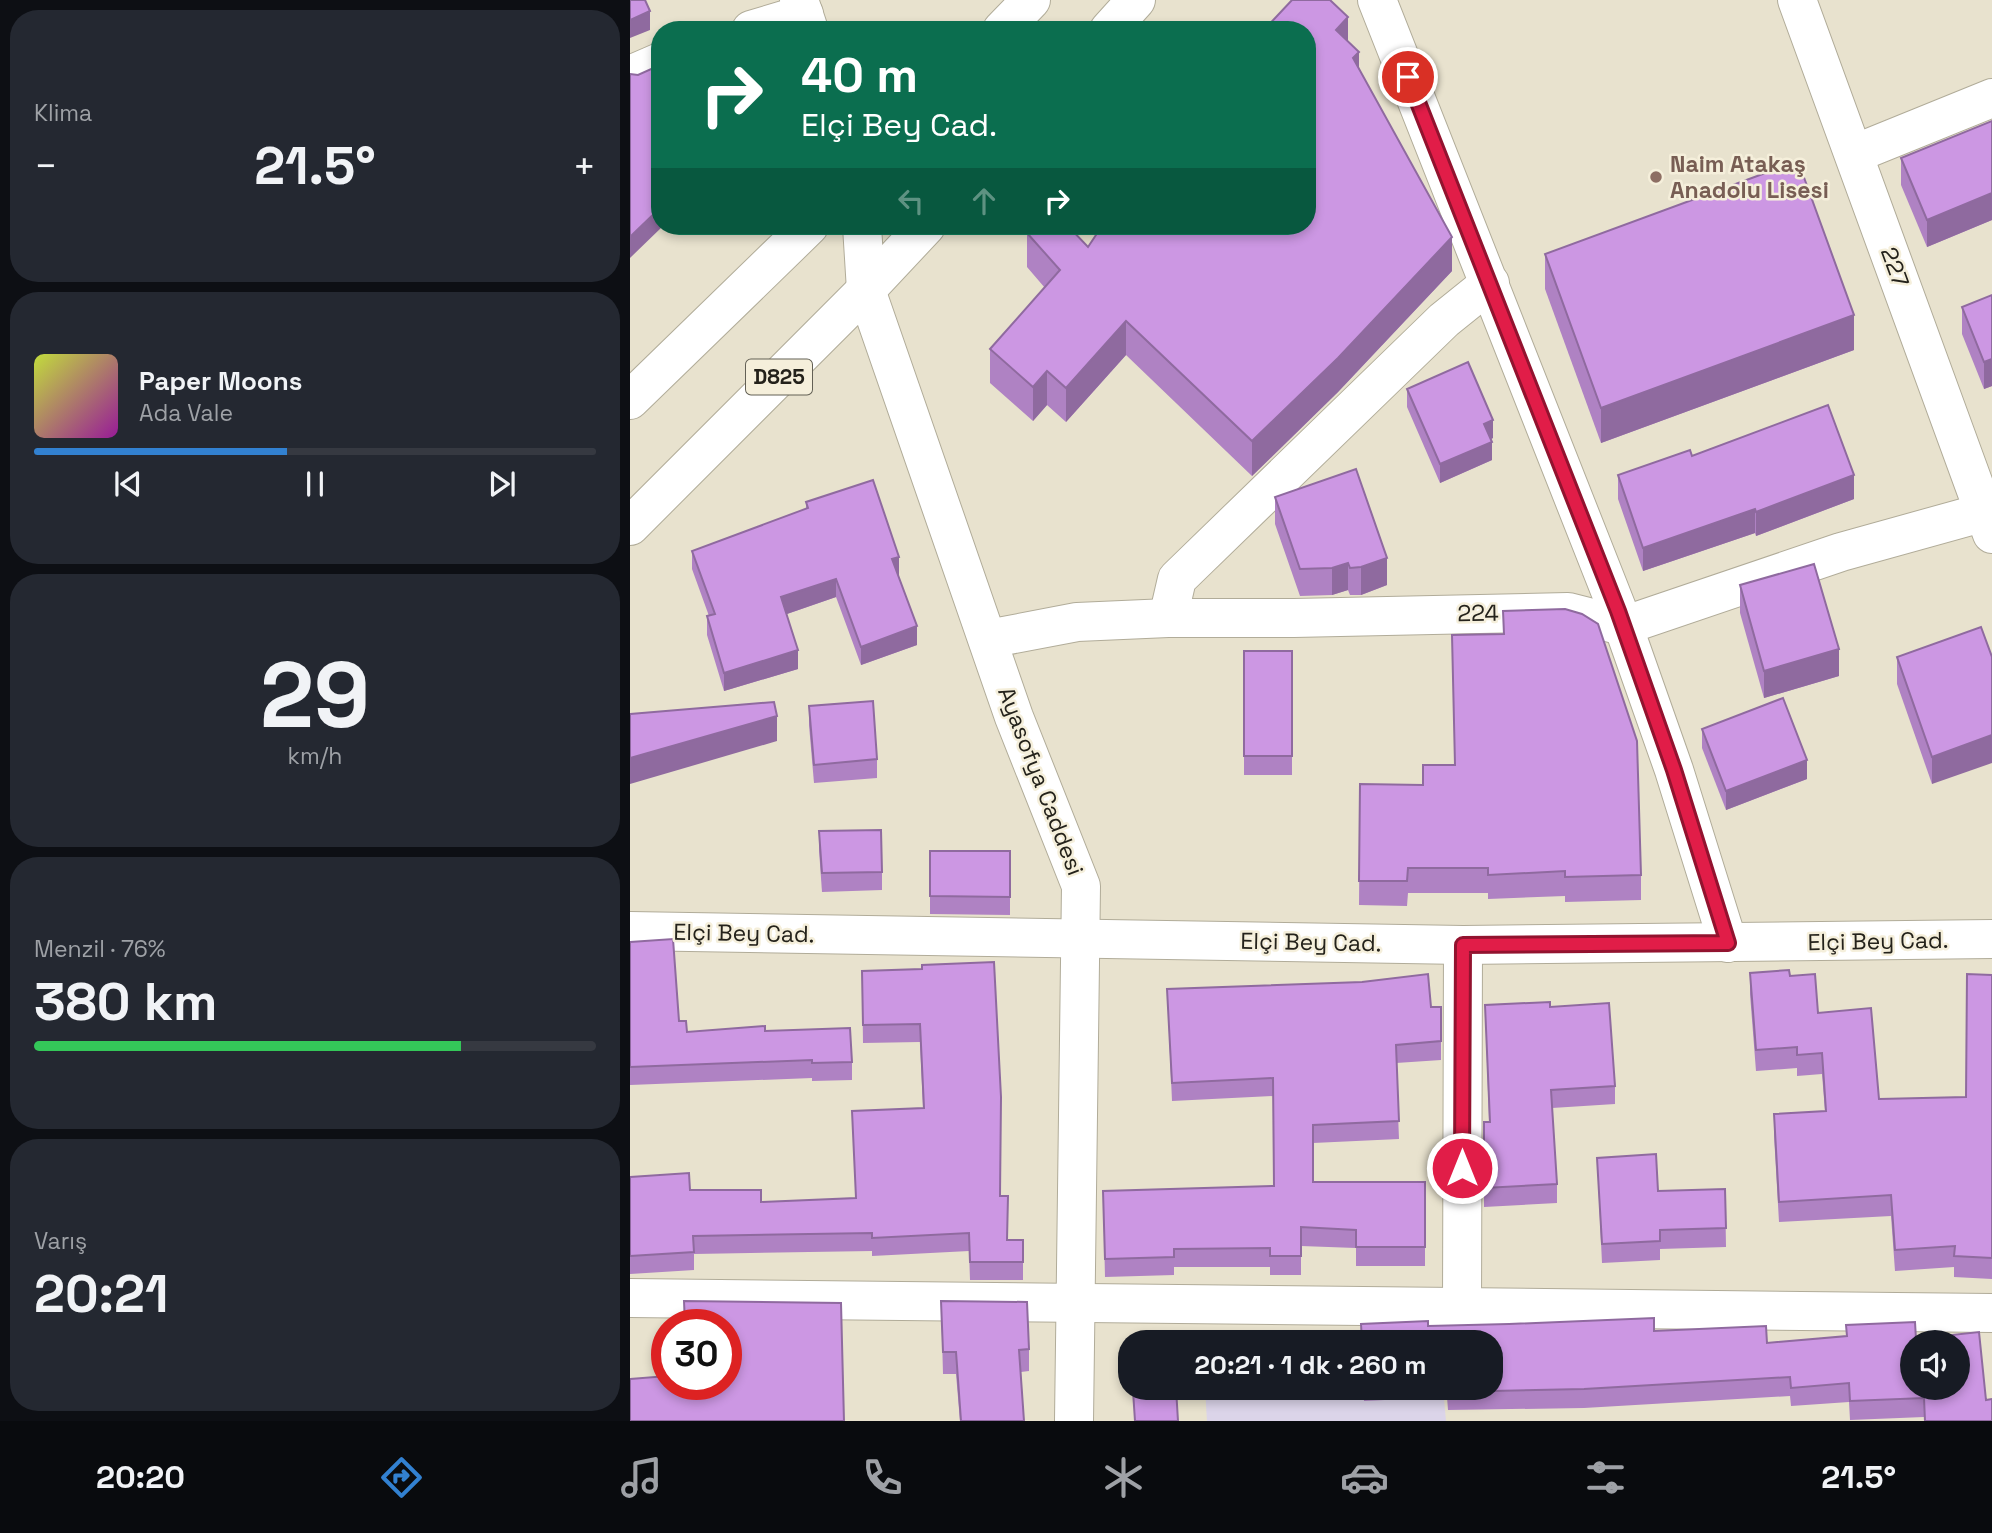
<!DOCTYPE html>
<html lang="tr">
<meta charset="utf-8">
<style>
:root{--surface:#171b24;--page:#242831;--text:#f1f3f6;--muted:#9ea1a6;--line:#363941;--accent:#3281d1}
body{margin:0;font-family:"Space Grotesk",sans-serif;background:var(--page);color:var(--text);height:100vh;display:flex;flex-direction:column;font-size:26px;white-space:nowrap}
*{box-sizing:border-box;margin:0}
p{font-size:23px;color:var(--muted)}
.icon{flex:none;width:38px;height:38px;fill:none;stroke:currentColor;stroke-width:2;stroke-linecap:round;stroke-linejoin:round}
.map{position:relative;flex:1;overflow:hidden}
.side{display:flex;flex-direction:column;gap:10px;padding:10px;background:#0d0f14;width:630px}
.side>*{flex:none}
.hud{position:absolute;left:21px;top:21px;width:665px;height:214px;border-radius:28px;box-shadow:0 4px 10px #0003;background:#0b6e4f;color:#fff;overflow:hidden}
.tools{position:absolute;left:1270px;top:1330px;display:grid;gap:14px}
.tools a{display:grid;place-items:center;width:70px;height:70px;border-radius:50%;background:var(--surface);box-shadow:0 4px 10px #0003;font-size:35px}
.speed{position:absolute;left:21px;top:1309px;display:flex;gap:14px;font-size:35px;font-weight:700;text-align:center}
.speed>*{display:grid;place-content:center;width:91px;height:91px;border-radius:50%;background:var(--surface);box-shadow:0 4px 10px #0003;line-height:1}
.speed .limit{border:10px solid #d22;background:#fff;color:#111}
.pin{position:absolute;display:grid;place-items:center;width:60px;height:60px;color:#fff;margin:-30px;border:4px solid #fff;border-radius:50%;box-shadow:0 2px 7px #0007}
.me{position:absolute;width:77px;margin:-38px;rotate:0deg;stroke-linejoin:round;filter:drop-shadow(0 0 5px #0008)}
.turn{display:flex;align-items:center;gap:24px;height:147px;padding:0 35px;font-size:32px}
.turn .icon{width:91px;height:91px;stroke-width:2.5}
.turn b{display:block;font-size:49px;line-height:60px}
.lanes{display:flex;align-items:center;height:66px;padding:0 35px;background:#0003;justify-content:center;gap:35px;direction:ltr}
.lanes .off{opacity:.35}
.big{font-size:52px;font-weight:700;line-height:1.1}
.side .card{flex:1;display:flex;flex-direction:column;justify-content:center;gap:10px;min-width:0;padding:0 24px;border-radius:28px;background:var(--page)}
.side .dial{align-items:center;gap:0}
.dial b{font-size:91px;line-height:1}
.song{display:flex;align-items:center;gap:21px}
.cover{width:84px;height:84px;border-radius:10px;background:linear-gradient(135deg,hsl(70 70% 55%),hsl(300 70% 35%))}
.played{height:7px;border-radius:4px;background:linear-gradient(90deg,var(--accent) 45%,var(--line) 45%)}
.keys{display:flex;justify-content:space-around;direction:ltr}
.heat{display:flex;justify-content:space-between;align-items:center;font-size:38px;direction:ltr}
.charge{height:10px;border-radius:5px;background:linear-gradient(90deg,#34c759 76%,var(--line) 0)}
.trip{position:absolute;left:488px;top:1330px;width:385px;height:70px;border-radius:28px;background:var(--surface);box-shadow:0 4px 10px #0003;font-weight:700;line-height:70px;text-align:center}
.menu{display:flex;height:112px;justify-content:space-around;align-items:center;background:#090b0e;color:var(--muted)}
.menu .icon{width:49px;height:49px}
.menu .selected{color:var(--accent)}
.menu b{font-size:32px;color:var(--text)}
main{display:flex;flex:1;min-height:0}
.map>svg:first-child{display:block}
.commercial{fill:#dbd4e9}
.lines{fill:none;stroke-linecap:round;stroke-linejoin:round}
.street-casing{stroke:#b1ac99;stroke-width:40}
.secondary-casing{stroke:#b1ac99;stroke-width:40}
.highway-casing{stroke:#b1ac99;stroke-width:40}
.street{stroke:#fff;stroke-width:38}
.secondary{stroke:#fff;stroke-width:38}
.highway{stroke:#fff;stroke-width:38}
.wall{fill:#af82c3}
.shaded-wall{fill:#8f6a9f}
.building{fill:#cc97e3;stroke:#8f6a9f;stroke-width:2;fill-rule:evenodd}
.route-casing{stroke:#92132f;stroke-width:18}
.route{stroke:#e11d48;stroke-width:12}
.education-dot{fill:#8d6e63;stroke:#f5efdb;stroke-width:2.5}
.labels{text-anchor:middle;stroke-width:5;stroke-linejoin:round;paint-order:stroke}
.shield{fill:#f5efdb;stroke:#636055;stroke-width:2}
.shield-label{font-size:21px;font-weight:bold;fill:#24221b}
.education-label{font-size:23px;font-weight:bold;fill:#785e54;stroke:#f5efdb;text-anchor:start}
.street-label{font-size:23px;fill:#24221b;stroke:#f5efdb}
</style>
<main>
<section class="side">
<div class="card"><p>Klima</p>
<div class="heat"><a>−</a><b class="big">21.5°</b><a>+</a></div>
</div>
<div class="card">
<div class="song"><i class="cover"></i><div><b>Paper Moons</b><p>Ada Vale</p></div></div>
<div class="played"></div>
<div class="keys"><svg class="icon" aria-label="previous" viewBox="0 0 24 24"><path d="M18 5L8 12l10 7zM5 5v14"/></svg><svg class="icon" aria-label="pause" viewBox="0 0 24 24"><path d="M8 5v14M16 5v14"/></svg><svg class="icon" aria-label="next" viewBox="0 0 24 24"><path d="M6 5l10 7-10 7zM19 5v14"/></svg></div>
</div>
<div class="card dial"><b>29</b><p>km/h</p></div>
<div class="card"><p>Menzil · 76%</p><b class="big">380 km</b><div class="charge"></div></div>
<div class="card"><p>Varış</p><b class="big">20:21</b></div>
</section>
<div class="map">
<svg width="1362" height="1421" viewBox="0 0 1362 1421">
<rect width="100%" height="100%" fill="#e8e2ce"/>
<!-- commercial -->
<g class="commercial">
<path d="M809 1328 810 1342H573L572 1337Z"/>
<path d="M575 1388H813L816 1421H577Z"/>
</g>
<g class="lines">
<!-- street casing -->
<g class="street-casing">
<g id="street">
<path d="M747 0 988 611 1044 770 1098 943"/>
<path d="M1167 0 1362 534"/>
<path d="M121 30 174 14"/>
<path d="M0 75 30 62"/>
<path d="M1224 154 1362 98"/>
<path d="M538 618 547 579 814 320 860 283"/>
<path d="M358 639 447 622 538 618H664L938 612 993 626 1211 552 1362 510"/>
<path d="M0 931 833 945 1362 939"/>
<path d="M0 1298 1362 1313"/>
<path d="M832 1308 833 945"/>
</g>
</g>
<!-- secondary casing -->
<g class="secondary-casing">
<g id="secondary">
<path d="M169 0 179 30"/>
<path d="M232 226 236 290 384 717 451 886 444 1421"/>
</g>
</g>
<!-- highway casing -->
<g class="highway-casing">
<g id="highway">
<path d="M372 30 401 0"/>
<path d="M479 30 506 0"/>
<path d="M0 400 179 226"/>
<path d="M0 526 236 290 296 226"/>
</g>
</g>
<!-- street -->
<use href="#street" class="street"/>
<!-- secondary -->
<use href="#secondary" class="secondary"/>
<!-- highway -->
<use href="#highway" class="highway"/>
</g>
<!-- wall -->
<g class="wall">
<path d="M718 41 729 68 822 271 708 392 622 476 496 355 436 422 417 405 403 421 360 383V349L415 288 397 267V233L458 247Z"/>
<path d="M1362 121V220L1297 247 1271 185V158Z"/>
<path d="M915 254 1224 350 971 443 915 289Z"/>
<path d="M1362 295V386L1354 389 1332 334V307Z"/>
<path d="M777 389 863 438 861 439 862 460 810 483 777 407Z"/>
<path d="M1062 456 1224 499 1126 536 1125 533 1013 571 988 499V475Z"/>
<path d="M645 497 757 585 731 595H720L718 590 702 595 670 596 645 524Z"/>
<path d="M176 502 269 576H268L287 645 231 665 206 597 157 614 168 669 94 691 77 635V616H79L62 569V551L176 509Z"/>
<path d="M1110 585 1209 676 1134 698 1110 613Z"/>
<path d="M873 611 1011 875V900L935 902V896L858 899V893H778L777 906 729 905 730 784 793 785 825 765 822 635 873 634Z"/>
<path d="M1351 627 1302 784 1267 684V657Z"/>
<rect x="614" y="651" width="48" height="124"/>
<path d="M179 706 247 759V778L184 783 179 725Z"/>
<path d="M1072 729 1177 779 1096 810 1072 748Z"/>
<path d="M189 831 252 872V890L192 892 189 850Z"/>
<path d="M300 851H380V915L300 914Z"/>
<path d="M0 942 57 1032 222 1062V1080L182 1081V1078L0 1085Z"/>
<path d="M292 969 370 1196 377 1240H393V1280H340L339 1251 242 1256V1251L64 1254V1270L0 1274V1177L60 1190 131 1202 226 1198 222 1111 293 1108 290 1042 233 1043 232 971Z"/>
<path d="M1120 973 1160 976 1188 1013 1249 1099 1336 1097 1362 975V1279L1324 1277V1267L1265 1271 1261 1216 1149 1222 1144 1135V1114L1195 1111 1192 1074 1167 1076V1068L1126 1071 1120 994Z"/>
<path d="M537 989 801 1007H811V1060L766 1063 769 1139 683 1143V1182H795V1266H726V1248L671 1246V1275H640V1267H544V1275L475 1277 473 1191 644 1186 643 1096 542 1101Z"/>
<path d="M855 1005 920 1007 985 1086V1104L922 1108 927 1184V1203L854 1207V1122H859Z"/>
<path d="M967 1158 1028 1191 1095 1189 1096 1247 1030 1249V1260L972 1263Z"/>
<path d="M311 1301 399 1349V1371L391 1372 394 1421H330L326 1374H313Z"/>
<path d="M731 1324 1024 1331 1137 1343 1286 1339 1356 1400 1362 1421H1294V1417L1220 1420 1219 1402 1161 1406 1160 1396 954 1408 818 1410 817 1397 734 1401 733 1388H861V1342H731Z"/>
</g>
<!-- shaded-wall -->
<g class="shaded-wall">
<path d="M20 11V30L0 38V20Z"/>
<path d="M718 17V51L706 30Z"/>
<path d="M729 52V86L723 58Z"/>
<path d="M1362 193V220L1297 247V220Z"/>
<path d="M30 208V226H33L0 258V237Z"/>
<path d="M822 237V271L708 392 622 476V441Z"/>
<path d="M1224 315V350L971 443V408Z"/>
<path d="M496 321V355L436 422V388Z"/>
<path d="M1362 359V386L1354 389V362Z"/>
<path d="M417 371V405L403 421V387Z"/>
<path d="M863 420V438L854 442V424Z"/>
<path d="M862 442V460L810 483V464Z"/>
<path d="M1224 475V499L1126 536V512Z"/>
<path d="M1125 509V533L1013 571V548Z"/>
<path d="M269 557V576L262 578V559Z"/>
<path d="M757 558V585L731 595V567Z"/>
<path d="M718 563V590L702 595V568Z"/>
<path d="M206 579V597L151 616V597Z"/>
<path d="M287 626V645L231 665V647Z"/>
<path d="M1209 649V676L1134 698V671Z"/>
<path d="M168 650V669L94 691V673Z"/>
<path d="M147 716V741L0 784V758Z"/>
<path d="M1362 735V763L1302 784V757Z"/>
<path d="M1177 760V779L1096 810V791Z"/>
</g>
<!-- building -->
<g class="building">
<path d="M0 0H15L20 11 0 20Z"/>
<path d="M662 0H700L718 17 706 30 729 52 723 58 822 237 708 358 622 441 496 321 436 388 417 371 403 387 360 349 430 270 397 233 405 226H438L458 247 472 226H677V30H634Z"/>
<path d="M150 24 152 30H129Z"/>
<path d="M30 65V208L0 237V74L8 75Z"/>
<path d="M1362 121V193L1297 220 1271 158Z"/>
<path d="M1168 161 1224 315 971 408 915 254Z"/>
<path d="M1362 295V359L1354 362 1332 307Z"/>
<path d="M838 362 863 420 854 424 862 442 810 464 777 389Z"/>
<path d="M1198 405 1224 475 1126 512 1125 509 1013 548 988 475 1060 450 1062 456Z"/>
<path d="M726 469 757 558 731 567 720 568 718 563 702 568 670 569 645 497Z"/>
<path d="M243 480 269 557 262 559 287 626 231 647 206 579 151 597 168 650 94 673 77 616 85 614 62 551 178 508 176 502Z"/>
<path d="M1184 564 1209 649 1134 671 1110 585Z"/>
<path d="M935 609 952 614 968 624 1007 741 1011 875 935 877V871L858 875V868H778L777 881H729L730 784 793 785V765H825L822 635 874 634 873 611Z"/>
<path d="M1351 627 1362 657V735L1302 757 1267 657Z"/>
<rect x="614" y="651" width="48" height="105"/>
<path d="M1153 698 1177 760 1096 791 1072 729Z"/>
<path d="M243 701 247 759 184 765 179 706Z"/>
<path d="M144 702 147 716 0 758V714Z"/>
<path d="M251 830 252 872 192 873 189 831Z"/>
<path d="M300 851H380V897L300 896Z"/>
<path d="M43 939 49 1021H56L57 1032 135 1026V1031L220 1028 222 1062 182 1063V1060L0 1067V942Z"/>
<path d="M364 962 371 1097 370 1196H378L377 1240H393V1262H340L339 1233 242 1238V1233L63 1236 64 1252 0 1256V1177L59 1173 60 1190H131V1202L226 1198 222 1111 294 1108 290 1024 233 1025 232 971 292 969V965Z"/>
<path d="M1159 970 1160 976 1185 974 1188 1013 1241 1008 1249 1099 1336 1097 1337 974 1362 975V1258L1324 1256 1325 1246 1265 1250 1261 1195 1149 1202 1144 1114 1196 1111 1192 1053 1167 1055V1047L1126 1050 1120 973Z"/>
<path d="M798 974 801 1007H811V1041L766 1045 769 1121 683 1125V1182H795V1247H726V1230L671 1227V1256H640V1248L544 1249V1257L475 1259 473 1191 644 1186 643 1078 542 1083 537 989 732 982Z"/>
<path d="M920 1002V1007L979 1003 985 1086 921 1090 927 1184 854 1188V1122H860L855 1005Z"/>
<path d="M1026 1154 1028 1191 1095 1189 1096 1228 1030 1230V1241L972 1244 967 1158Z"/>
<path d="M54 1301 211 1303 214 1421H0V1379L37 1376V1384H96V1325H55Z"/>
<path d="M311 1301 397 1302 399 1349 389 1350 394 1421H331L326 1352H313Z"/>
<path d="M1024 1318V1331L1136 1326 1137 1343 1217 1336 1216 1325 1285 1322 1286 1339 1349 1332 1356 1400 1362 1399V1421H1295L1294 1398 1220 1401 1219 1383 1161 1388 1160 1377 954 1389 818 1392V1388H861V1342H732L731 1324 798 1321V1326L879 1324ZM1283 1342H1328V1388H1283Z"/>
<path d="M546 1388 548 1421H505L503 1391Z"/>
</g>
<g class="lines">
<!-- route casing -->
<g class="route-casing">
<path id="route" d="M778 77 988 611 1044 770 1098 943 833 945 832 1168"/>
</g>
<!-- route -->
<use href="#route" class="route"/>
</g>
<!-- markers -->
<circle class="education-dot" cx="1026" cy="177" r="7"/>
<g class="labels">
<!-- shield labels -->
<rect class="shield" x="116" y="359.5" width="66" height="35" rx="5"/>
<g class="shield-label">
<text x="149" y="384">D825</text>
</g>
<!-- education labels -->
<g class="education-label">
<text x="1040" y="172">Naim Atakaş<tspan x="1040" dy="26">Anadolu Lisesi</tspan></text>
</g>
<!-- street labels -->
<g class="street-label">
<text transform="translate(1265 267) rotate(70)" y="8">227</text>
<text transform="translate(848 613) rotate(-1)" y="8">224</text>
<text transform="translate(411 781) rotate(69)" y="8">Ayasofya Caddesi</text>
<text transform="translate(114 933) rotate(1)" y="8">Elçi Bey Cad.</text>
<text transform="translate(1248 941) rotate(-1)" y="8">Elçi Bey Cad.</text>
<text transform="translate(681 942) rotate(1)" y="8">Elçi Bey Cad.</text>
</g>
</g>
</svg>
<div class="tools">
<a><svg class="icon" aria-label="sound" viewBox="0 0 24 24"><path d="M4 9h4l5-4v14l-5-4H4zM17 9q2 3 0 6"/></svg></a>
</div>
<div class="speed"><div class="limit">30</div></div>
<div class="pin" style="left:778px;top:77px;background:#d93025"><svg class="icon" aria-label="arrive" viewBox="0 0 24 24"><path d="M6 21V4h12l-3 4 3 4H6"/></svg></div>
<svg class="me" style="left:832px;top:1168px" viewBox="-20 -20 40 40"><circle r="17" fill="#e11d48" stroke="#fff" stroke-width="3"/><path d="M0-11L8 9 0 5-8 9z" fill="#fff"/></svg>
<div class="trip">20:21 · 1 dk · 260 m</div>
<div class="hud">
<div class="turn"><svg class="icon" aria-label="right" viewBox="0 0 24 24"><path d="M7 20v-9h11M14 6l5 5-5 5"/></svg><div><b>40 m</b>Elçi Bey Cad.</div></div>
<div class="lanes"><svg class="icon off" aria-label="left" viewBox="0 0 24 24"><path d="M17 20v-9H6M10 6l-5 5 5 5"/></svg><svg class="icon off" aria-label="ahead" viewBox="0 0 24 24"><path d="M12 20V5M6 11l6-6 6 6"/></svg><svg class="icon" aria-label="right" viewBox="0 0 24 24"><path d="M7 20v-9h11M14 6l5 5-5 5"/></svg></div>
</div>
</div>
</main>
<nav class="menu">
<b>20:20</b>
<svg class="icon selected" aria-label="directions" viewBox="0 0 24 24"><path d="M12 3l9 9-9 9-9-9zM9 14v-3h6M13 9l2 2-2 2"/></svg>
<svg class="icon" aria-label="music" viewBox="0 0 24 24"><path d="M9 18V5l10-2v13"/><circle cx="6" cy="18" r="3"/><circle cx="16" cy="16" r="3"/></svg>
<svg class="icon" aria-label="phone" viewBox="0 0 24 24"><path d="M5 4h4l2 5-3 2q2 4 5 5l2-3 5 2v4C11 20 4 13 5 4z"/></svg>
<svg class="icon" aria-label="climate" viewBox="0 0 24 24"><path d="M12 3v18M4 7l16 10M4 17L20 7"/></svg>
<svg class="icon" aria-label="car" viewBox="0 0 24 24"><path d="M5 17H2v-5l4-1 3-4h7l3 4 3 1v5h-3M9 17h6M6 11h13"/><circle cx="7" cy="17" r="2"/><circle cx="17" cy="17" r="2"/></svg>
<svg class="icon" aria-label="filters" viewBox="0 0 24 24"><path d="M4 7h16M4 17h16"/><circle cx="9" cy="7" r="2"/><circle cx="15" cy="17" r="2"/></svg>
<b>21.5°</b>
</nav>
